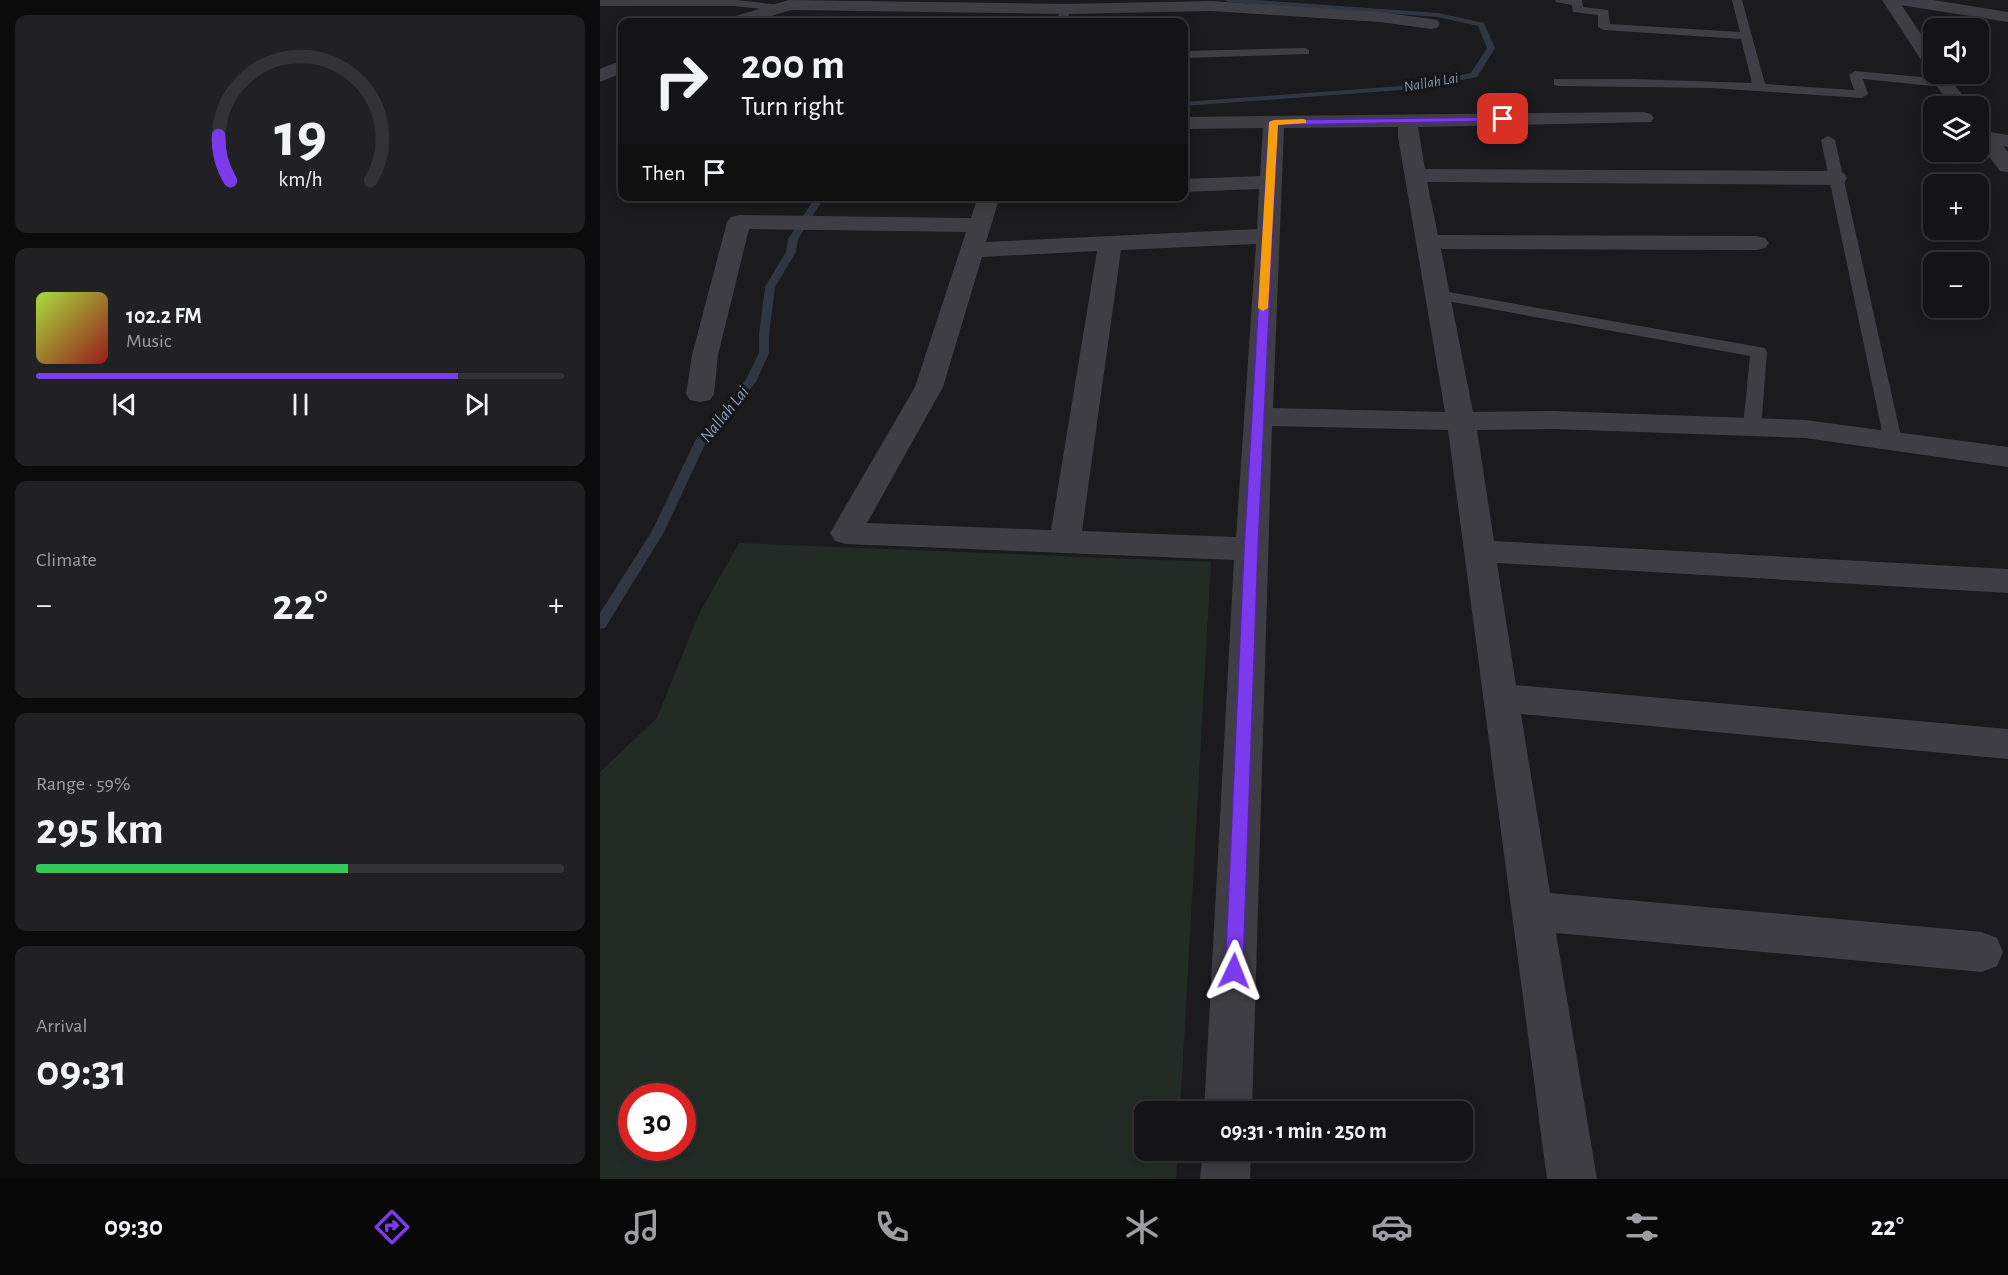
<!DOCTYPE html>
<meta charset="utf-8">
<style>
:root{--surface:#141416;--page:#212123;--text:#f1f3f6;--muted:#9d9ea1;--line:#333335;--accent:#7c3aed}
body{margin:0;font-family:"Alegreya Sans",sans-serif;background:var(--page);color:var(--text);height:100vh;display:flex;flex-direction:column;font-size:22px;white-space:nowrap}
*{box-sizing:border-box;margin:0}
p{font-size:20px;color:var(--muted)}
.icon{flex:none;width:33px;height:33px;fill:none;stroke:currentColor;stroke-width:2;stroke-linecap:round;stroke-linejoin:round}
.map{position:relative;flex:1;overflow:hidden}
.sheet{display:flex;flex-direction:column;gap:15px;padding:15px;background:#0b0b0c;width:600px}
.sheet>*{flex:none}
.top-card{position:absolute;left:18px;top:18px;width:570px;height:183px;border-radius:12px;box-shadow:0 3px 15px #0003,0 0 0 2px var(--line);background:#141416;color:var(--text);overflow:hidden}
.controls{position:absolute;left:1323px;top:18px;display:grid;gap:12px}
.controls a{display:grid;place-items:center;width:66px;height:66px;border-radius:12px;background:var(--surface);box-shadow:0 3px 15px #0003,0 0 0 2px var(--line);font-size:30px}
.speed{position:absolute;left:18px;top:1083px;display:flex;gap:12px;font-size:30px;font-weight:700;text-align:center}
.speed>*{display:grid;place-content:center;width:78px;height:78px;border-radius:50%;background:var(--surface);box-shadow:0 3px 15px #0003,0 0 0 2px var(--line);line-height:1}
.speed .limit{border:9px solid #d22;background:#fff;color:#111}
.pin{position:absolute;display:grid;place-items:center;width:51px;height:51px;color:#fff;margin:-26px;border-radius:12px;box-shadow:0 3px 9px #0006}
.me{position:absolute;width:66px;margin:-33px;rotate:2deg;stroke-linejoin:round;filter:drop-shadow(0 0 4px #0008)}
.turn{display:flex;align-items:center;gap:21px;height:126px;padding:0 24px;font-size:27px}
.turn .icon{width:78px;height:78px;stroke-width:2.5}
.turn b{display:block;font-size:42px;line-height:51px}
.then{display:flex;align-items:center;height:57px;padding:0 24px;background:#0003;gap:12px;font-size:22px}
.big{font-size:45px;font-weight:600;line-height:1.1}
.sheet .tile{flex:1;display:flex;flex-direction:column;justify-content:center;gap:9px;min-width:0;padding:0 21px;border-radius:12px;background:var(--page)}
.sheet .dial{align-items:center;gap:0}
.dial svg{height:156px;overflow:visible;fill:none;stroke:var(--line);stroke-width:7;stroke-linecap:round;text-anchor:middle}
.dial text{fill:var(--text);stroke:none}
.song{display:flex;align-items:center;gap:18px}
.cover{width:72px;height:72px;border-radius:9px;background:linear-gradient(135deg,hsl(80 70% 55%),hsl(0 70% 35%))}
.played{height:6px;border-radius:3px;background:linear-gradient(90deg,var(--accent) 80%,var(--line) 80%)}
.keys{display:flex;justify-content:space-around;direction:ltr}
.heat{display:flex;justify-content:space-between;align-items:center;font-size:33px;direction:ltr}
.charge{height:9px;border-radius:4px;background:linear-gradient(90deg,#34c759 59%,var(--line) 0)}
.trip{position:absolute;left:534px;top:1101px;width:339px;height:60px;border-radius:12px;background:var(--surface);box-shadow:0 3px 15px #0003,0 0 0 2px var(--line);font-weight:600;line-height:60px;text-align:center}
.menu{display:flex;height:96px;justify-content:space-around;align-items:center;background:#080809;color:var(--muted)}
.menu .icon{width:42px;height:42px}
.menu .selected{color:var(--accent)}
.menu b{font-size:27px;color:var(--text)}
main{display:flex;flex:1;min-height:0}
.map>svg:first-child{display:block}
.green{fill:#222c25;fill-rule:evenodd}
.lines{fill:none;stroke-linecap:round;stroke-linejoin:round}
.stream{fill:#303742;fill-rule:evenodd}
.service{fill:#3e3e44;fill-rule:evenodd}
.minor{fill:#3e3e44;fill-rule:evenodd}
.tertiary{fill:#3e3e44;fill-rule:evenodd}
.route{fill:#7c3aed;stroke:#51269a;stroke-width:1.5}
.slow{fill:#f59e0b}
.labels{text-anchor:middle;stroke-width:6;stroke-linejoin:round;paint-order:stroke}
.far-water-label{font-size:15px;font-style:italic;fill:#8597b7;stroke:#161618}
.water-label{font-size:18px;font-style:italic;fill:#8597b7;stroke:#161618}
</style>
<main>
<section class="sheet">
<div class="tile dial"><svg viewBox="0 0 100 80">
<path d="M14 69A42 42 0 1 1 86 69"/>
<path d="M14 69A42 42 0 0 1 8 46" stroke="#7c3aed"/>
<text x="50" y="56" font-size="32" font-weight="700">19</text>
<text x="50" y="72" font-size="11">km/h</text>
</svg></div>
<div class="tile">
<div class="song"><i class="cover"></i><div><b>102.2 FM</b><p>Music</p></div></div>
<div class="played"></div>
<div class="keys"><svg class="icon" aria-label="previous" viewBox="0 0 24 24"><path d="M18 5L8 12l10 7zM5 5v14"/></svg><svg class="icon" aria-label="pause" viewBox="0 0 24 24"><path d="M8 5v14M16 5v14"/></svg><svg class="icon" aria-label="next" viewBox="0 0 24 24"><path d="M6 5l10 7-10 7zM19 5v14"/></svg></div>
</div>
<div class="tile"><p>Climate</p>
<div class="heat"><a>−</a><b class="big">22°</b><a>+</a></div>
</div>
<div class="tile"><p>Range · 59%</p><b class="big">295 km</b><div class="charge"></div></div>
<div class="tile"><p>Arrival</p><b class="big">09:31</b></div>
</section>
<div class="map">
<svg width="1408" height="1179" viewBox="0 0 1408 1179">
<rect width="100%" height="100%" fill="#1b1b1d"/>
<!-- green -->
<path class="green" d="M139 543 611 562 580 1111 544 1112V1150L578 1151 576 1179H0V772L57 718 99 614ZM32 1096H82V1148H32Z"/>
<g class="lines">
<!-- stream -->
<g class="stream">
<path d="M625 0H657L838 13 884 23 895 48 877 77 815 89 584 106V102L815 85 871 73 887 48 878 26 838 17 628 2Z"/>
<path d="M216 196H225L198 239 196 252 175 287 169 334V353L156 382 107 440 64 532 5 628 0 629V613L52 531 96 439 145 381 159 353V334L165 287 186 252 188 239Z"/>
</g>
<!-- service -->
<g class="service">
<path d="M0 0H136L181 5 186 8 181 11 134 6H0Z"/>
<path d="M955 0H982L983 7 1008 10 1010 24 1140 32 1132 0H1142L1165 84 1254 90 1249 75 1255 71 1343 79 1349 83 1343 87 1263 79 1268 94 1262 98 1110 88 958 86 954 85V79H1034L1152 83 1141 39 1004 30 998 27V15L973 12 972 5 956 2Z"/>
<path d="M467 6 472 9 465 22H455L463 7Z"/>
<path d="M705 48 709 50V54L584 58V51Z"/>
<path d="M1228 136 1235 140 1302 441 1300 445H1286L1284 441 1221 140Z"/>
<path d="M837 290 1165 348 1167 352 1161 427 1158 431H1146L1143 427 1150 356 831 298 829 295 831 292Z"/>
</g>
<!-- minor -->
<g class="minor">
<path d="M189 0 467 4 611 1 780 12 831 19 837 20 840 24 837 28 831 29 780 22 611 11 467 14 191 10 152 22H126L129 18Z"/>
<path d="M1292 0H1333L1408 12V22L1300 5 1294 4Z"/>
<path d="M22 60V73L0 82V69Z"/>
<path d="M1044 112 1051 114 1054 118 1051 122 818 127 825 169 1236 171 1244 173 1247 178 1244 183 1236 185 827 182 838 235 1157 236 1165 238 1169 243 1165 248 1157 250 841 249 873 412 954 411 1205 420 1408 447V467L1205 438 954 429 877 430 894 541 1408 569V593L897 563 916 685 1408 729V759L921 714 950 893 1382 932 1397 938 1403 952 1397 966 1382 972 956 933 997 1179H947L848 430 672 426 652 1112H604L634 560 246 544 235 541 230 533 315 387 366 232 149 229 118 355 114 394 110 400 100 402 90 400 86 394 92 355 127 222 131 217 139 215 371 218 378 196H400L386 242 657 229 659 189 584 192V179L660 176 663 128 584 129V117ZM798 127V137L845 412 673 408 684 128ZM656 244 636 537 482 531 521 250ZM497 251 451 530 267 523 343 387 382 257Z"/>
<path d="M1385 131 1408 135V147L1378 142V132Z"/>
<path d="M603 1150H651L650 1179H600Z"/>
</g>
<!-- tertiary -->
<g class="tertiary">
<path d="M1282 0H1298L1334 53V74H1346L1371 106H1351L1328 74 1329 72Z"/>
<path d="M1378 122 1385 124 1408 152V172L1400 171 1378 142Z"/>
</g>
</g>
<!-- route -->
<path class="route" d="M903 117H906V121L678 125 658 549 643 971 640 977 634 979 628 977 625 971 644 549 669 122 674 120Z"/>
<!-- slow -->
<path class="slow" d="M703 119 706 120V123L678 125 668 308 663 311 658 308 669 122 674 120Z"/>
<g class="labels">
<!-- far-water labels -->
<g class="far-water-label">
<text transform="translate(831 82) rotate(-10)" y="5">Nallah Lai</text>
</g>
<!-- water labels -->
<g class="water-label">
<text transform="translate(124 414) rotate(-51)" y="6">Nallah Lai</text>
</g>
</g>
</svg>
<div class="controls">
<a><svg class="icon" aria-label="sound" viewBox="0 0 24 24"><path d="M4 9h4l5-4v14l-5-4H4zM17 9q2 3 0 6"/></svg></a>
<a><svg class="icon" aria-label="layers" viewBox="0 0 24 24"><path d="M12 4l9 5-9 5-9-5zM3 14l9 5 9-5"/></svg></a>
<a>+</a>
<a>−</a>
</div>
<div class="speed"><div class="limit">30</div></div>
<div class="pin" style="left:903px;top:119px;background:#d93025"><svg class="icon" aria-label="arrive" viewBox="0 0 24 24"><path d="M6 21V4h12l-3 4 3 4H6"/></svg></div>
<svg class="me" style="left:634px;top:971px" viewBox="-20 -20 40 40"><path d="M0-17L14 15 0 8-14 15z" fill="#7c3aed" stroke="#fff" stroke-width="4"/></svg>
<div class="trip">09:31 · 1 min · 250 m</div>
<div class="top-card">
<div class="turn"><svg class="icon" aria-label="right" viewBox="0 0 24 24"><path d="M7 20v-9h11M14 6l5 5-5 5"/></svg><div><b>200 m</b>Turn right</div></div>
<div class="then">Then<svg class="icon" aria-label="arrive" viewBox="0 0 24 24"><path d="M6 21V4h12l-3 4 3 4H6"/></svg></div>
</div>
</div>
</main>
<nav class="menu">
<b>09:30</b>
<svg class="icon selected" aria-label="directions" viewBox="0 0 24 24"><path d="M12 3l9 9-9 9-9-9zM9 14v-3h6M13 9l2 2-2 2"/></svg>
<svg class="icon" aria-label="music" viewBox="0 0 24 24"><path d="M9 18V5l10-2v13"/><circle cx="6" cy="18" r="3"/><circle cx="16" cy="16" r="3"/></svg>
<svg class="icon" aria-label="phone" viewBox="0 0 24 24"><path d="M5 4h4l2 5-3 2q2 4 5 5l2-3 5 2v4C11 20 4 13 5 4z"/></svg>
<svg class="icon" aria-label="climate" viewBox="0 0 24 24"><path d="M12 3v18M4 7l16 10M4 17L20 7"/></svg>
<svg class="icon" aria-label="car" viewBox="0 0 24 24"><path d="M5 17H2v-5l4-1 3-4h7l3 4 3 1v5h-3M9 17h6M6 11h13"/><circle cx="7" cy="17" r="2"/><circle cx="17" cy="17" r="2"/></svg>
<svg class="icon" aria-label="filters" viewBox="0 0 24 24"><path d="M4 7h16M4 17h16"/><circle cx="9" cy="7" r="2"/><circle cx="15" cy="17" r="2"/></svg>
<b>22°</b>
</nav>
